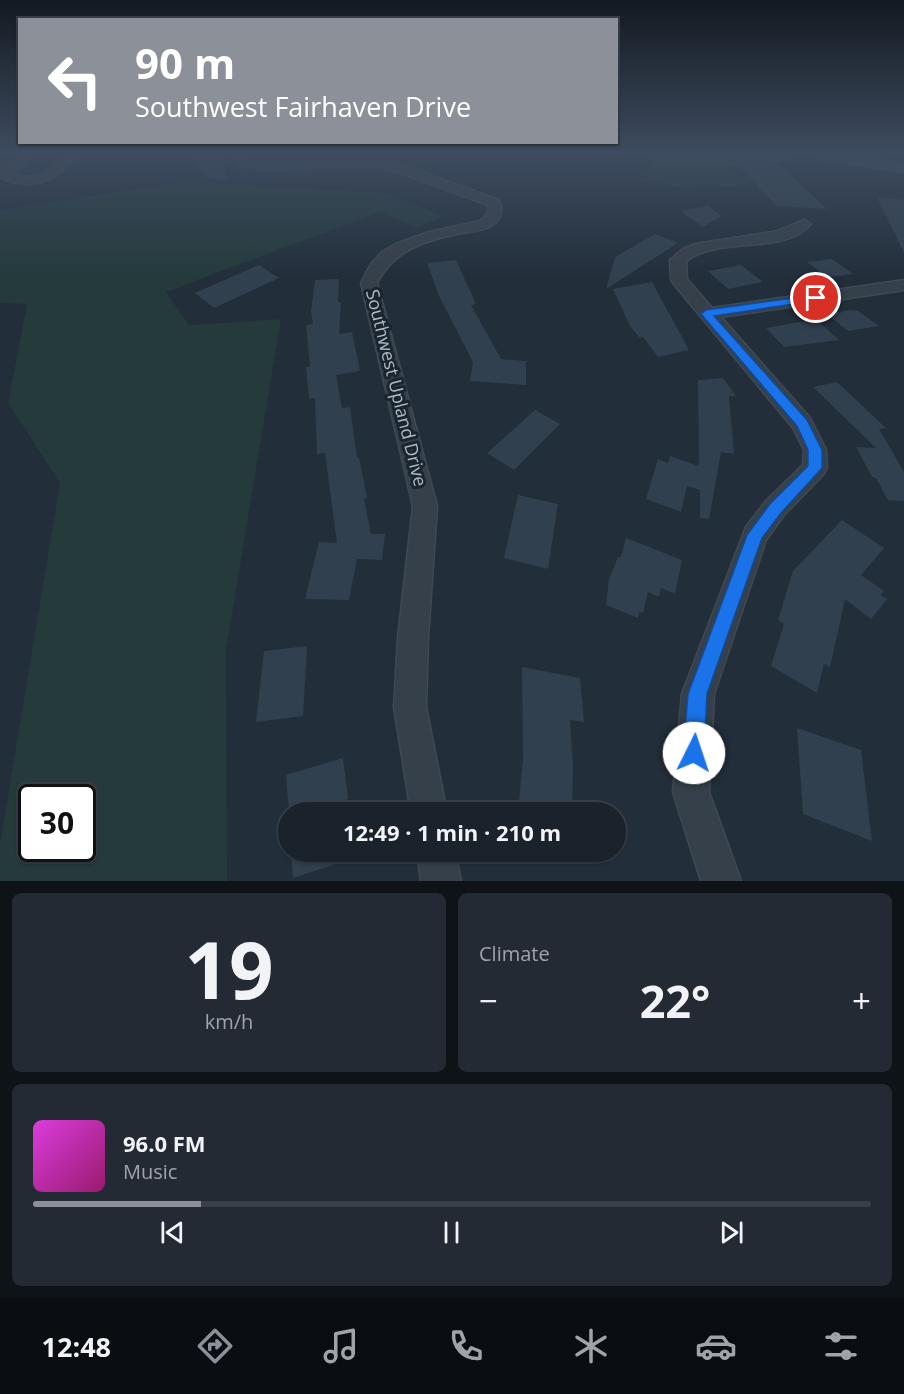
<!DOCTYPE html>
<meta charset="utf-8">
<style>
:root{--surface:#1a222c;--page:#232a34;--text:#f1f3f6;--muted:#9fa4a9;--line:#383f48;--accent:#8c9099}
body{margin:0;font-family:"Open Sans",sans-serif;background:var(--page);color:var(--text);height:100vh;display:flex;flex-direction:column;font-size:22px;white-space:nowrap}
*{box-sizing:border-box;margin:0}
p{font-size:20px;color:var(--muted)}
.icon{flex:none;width:33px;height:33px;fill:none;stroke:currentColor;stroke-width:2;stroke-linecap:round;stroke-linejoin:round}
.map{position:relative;height:881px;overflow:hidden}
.side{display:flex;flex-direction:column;gap:12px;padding:12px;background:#0e1318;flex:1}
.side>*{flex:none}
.guide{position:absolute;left:18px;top:18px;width:600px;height:126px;border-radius:0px;box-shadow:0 2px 4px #0004,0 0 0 2px var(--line);background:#8c9099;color:#fff;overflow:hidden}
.speed{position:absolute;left:18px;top:784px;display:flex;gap:12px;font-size:30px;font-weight:700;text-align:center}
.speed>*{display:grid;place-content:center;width:78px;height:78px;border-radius:50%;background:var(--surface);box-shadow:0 2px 4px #0004,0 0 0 2px var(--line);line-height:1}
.speed .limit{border:3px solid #111;border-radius:9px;background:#fff;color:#111}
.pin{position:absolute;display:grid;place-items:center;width:51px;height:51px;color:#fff;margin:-26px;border:3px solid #fff;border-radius:50%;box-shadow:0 2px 6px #0007}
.me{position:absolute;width:66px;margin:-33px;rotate:4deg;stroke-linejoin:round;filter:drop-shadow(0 0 4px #0008)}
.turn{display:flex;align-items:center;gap:21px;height:126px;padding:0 18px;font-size:27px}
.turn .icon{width:78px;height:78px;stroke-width:2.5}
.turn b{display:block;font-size:42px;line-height:51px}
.big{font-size:45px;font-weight:700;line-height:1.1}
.side .tile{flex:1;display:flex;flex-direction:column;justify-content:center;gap:9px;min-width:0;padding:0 21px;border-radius:9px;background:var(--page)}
.side .dial{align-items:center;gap:0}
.dial b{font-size:78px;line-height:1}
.song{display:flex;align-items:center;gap:18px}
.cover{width:72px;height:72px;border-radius:9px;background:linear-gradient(135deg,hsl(300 70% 55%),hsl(320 70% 35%))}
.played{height:6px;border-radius:3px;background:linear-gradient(90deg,var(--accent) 20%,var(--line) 20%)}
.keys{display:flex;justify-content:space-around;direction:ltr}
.heat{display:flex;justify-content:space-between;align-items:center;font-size:33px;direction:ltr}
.side .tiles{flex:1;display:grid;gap:12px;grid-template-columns:1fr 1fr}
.tile:last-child{grid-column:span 2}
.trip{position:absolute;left:278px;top:802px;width:348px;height:60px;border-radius:30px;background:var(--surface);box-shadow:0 2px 4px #0004,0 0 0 2px var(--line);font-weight:700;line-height:60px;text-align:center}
.tabs{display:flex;height:96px;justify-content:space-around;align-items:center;background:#0a0e12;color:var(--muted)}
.tabs .icon{width:42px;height:42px}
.tabs .selected{color:var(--accent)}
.tabs b{font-size:27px;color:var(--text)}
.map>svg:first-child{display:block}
.green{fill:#243a3b;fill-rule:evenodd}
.building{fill:#31404e}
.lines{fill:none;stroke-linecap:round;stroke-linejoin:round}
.minor-casing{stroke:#3f4953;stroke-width:3}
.secondary-casing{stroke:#3f4953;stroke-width:2}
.minor{fill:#36404a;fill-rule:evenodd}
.secondary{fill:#444f5d;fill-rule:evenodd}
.route{fill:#1a73e8;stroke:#114b97;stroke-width:1.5}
.labels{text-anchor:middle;stroke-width:6;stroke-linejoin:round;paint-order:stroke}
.street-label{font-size:18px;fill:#b1bbc6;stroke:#1b252f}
</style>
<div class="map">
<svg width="904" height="881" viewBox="0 0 904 881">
<rect width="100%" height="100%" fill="#222e3a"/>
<!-- green -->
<g class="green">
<path d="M656 160 722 162 754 185 687 188 638 181Z"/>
<path d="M183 182 385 193 444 216 416 228 380 212 166 292 189 325 281 319 226 650 227 881H0V844L60 483 8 403 27 304 0 303V210ZM32 798H82V849H32Z"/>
</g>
<!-- building -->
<g class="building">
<path d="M186 154H224L227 180 208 178Z"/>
<path d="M738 166H781L827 209 777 206Z"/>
<path d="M877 197 904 200V253Z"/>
<path d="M708 206 722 216 703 227 681 211Z"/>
<path d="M655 234 678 243 606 289 615 257Z"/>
<path d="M832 259 853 274 827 277 807 262Z"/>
<path d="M456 260 476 304 471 305 501 359 526 361V385L470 381 473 362 439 296 427 263Z"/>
<path d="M259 265 279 278 214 308 195 293Z"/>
<path d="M741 265 763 282 728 289 708 271Z"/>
<path d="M339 279 338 302H341L339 334 352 332 360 371 336 375 342 408 350 407 357 458H359L367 498 364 499 371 534H385L382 560 357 559 349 600 305 599 319 542 337 543 325 453 317 454 315 398 309 399 306 367H310L306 325 313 324 311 312 315 280Z"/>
<path d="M652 282 689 350 658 357 643 337 640 338 630 326 613 289Z"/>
<path d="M850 310 858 311 879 326 848 331 827 314Z"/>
<path d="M816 319 839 340 784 347 766 328Z"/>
<path d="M723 378 736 396H729L734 454 721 452 709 519 700 518V490L687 486 681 512 646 499 658 459 668 463 670 456 699 466 698 380Z"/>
<path d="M837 382 886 428 879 429 904 472V501L888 500 876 478 872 477 856 447 876 448 813 387Z"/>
<path d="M535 410 560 424 514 470 487 453Z"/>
<path d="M518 495 558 504 548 569 504 558Z"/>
<path d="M842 520 884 548 861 575 884 591 881 595 887 599 871 619 845 599 830 667 824 664 817 693 771 666 784 624 778 620 793 571Z"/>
<path d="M626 538 682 560 675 594 661 588 659 597 648 592 643 613 639 612 638 618 606 605 609 579 618 557H621Z"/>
<path d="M307 646 303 716 256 722 264 651Z"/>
<path d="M522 667 580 678 584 722 570 720 573 766 572 813 519 801 523 759Z"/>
<path d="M797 728 861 750 872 841 803 814Z"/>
<path d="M343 758 348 799 332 804 333 810 325 813H289L286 775Z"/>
<path d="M291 852H359L360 856 293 878Z"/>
</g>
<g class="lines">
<!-- minor casing -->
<g class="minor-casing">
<g id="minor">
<path d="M19 154H31V160L20 169 10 172C34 184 49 172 66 154H79C57 181 32 193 0 177V167L19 159Z"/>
<path d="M234 154H246L249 161 256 162 382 161 405 166 499 200C504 210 500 222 489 227 481 231 470 232 462 233 427 240 394 249 377 283L437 506 428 638 426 707 447 813H411L394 707 398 638 413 506 361 283 371 264 382 252 396 244 429 232 480 221 487 214 488 205 398 172 382 169 256 170 240 166Z"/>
<path d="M642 154 766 157 778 154H797L767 165 663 162Z"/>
<path d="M804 220 811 224C784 256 721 235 686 261L687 279 712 308 904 280V290L721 317 810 418 826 450 827 468 823 475 784 515 766 540 714 694 709 792 741 881H701L673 792 682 694 746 527 766 501 803 465 804 450 793 428 673 283 671 280 670 260 683 249 695 244 778 231Z"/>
<path d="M417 852H455L461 881H421Z"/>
</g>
</g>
<!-- secondary casing -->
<g class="secondary-casing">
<path id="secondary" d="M813 154H852L904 163V173L821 159Z"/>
</g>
<!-- minor -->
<use href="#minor" class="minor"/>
<!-- secondary -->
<use href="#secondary" class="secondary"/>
</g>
<!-- sky -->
<linearGradient id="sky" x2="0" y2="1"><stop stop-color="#131920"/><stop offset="0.55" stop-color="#3e4c60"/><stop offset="1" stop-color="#3e4c60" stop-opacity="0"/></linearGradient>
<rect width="904" height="278" fill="url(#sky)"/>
<!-- route -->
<path class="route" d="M816 295 821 298 820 300 714 316 807 420 822 450V468L781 513 762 538 707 694 704 753 701 760 694 763 686 760 683 753 688 694 747 535 770 504 808 466V450L797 426 701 314 706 310Z"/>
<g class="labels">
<!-- street labels -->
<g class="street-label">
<text transform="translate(396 388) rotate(76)" y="6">Southwest Upland Drive</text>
</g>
</g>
</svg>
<div class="speed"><div class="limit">30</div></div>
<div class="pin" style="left:816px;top:298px;background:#d93025"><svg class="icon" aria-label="arrive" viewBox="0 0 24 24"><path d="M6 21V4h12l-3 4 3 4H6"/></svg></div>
<svg class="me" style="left:694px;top:753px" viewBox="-20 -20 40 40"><circle r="19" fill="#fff"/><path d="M0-13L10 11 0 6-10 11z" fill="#1a73e8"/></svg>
<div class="trip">12:49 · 1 min · 210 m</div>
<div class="guide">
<div class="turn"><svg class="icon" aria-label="left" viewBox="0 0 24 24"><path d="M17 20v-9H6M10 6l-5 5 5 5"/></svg><div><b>90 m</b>Southwest Fairhaven Drive</div></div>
</div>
</div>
<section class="side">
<div class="tiles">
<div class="tile dial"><b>19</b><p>km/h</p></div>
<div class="tile"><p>Climate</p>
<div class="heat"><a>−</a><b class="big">22°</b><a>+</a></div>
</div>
<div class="tile">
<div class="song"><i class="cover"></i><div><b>96.0 FM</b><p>Music</p></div></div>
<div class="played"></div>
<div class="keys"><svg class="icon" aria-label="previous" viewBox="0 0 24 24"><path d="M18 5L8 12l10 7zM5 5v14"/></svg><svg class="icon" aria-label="pause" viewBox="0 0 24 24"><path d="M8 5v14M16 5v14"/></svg><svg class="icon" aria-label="next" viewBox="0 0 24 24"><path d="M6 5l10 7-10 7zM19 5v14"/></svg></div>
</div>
</div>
</section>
<nav class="tabs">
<b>12:48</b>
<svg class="icon selected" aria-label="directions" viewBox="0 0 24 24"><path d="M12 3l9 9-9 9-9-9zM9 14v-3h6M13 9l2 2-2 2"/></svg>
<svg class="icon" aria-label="music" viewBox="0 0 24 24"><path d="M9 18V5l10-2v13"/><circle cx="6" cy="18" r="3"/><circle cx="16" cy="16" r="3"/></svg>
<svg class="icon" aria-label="phone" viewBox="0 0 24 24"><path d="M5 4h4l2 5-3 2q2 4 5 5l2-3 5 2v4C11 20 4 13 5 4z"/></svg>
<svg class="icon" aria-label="climate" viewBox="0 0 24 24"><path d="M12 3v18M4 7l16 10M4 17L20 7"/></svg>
<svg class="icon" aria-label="car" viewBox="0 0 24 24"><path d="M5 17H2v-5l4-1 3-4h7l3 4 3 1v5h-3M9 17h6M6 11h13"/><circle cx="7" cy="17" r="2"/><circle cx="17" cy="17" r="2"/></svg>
<svg class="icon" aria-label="filters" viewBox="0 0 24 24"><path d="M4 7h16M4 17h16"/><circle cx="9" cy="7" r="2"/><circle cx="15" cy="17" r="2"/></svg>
</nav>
